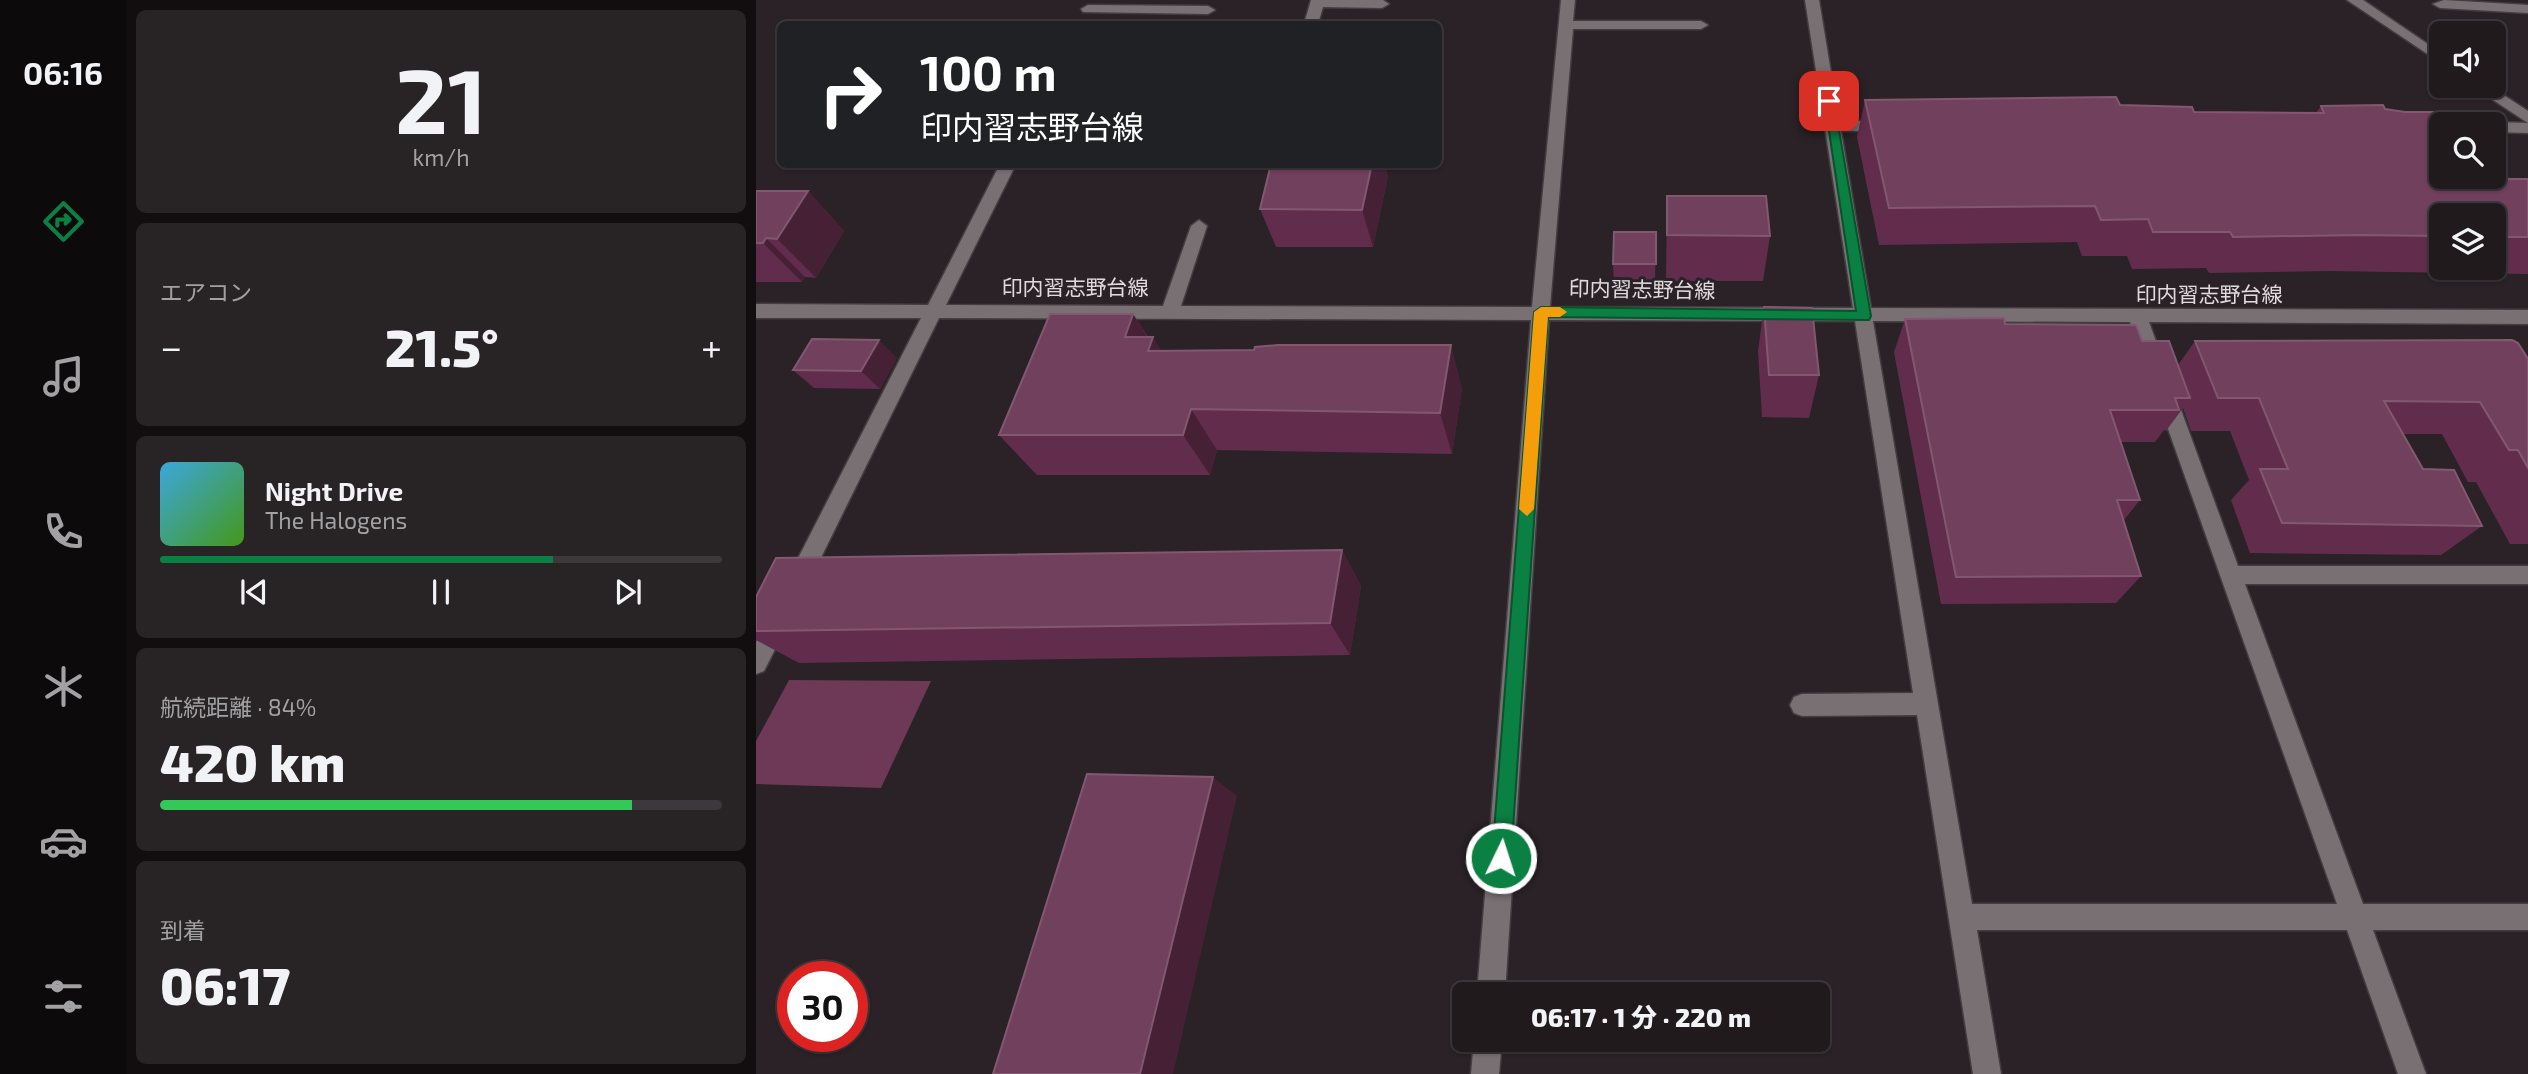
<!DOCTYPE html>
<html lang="ja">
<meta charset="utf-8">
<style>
:root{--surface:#201a1c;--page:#282325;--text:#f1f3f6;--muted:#a2a1a3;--line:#3d383b;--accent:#0b8043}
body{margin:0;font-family:"Exo 2","Noto Sans JP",sans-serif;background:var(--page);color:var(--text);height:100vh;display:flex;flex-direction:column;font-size:26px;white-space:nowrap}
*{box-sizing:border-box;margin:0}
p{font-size:23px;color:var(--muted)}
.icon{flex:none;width:38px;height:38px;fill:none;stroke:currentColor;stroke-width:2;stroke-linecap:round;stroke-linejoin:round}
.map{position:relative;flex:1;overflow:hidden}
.side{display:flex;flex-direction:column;gap:10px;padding:10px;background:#120e0f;width:630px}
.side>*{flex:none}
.banner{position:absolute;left:21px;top:21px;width:665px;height:147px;border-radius:10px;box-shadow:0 2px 5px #0004,0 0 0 2px var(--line);background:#202124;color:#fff;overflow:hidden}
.tools{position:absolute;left:1673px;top:21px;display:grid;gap:14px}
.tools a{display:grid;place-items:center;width:77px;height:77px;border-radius:10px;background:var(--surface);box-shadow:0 2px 5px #0004,0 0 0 2px var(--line);font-size:35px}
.speed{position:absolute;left:21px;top:961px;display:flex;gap:14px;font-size:35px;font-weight:700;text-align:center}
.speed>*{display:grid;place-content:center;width:91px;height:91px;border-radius:50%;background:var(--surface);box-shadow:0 2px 5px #0004,0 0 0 2px var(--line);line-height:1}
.speed .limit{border:10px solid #d22;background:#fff;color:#111}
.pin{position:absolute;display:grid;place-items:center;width:60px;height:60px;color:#fff;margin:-30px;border-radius:14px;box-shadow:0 4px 10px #0006}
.me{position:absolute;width:77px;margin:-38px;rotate:4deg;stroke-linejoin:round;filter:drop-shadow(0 0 5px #0008)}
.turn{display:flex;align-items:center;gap:24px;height:147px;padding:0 28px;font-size:32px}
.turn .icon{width:91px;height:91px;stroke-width:2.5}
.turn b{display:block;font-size:49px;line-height:60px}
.big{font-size:52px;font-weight:800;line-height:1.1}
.side .widget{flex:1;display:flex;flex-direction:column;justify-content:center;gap:10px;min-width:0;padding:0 24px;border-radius:10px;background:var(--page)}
.side .dial{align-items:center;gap:0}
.dial b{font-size:91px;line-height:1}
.song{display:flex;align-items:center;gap:21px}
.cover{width:84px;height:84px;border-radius:10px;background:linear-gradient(135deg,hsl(200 70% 55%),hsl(100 70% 35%))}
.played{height:7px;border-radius:4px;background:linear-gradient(90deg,var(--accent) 70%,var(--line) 70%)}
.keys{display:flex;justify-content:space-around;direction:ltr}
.heat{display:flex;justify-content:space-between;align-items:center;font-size:38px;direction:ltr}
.charge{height:10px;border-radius:5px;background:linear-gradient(90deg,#34c759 84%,var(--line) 0)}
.trip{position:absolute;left:696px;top:982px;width:378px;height:70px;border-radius:10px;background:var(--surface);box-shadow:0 2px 5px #0004,0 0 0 2px var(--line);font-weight:800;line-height:70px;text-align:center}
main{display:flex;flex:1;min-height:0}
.tab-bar{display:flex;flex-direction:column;width:126px;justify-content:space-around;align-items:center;background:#0d0a0b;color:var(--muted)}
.tab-bar .icon{width:49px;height:49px}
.tab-bar .selected{color:var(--accent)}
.tab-bar b{font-size:32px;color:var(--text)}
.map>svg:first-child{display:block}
.green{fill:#6d3956}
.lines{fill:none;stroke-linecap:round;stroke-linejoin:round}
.minor-casing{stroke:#433d40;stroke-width:3}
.minor{fill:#797074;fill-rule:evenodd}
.wall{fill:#622d4c;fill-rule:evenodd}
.shaded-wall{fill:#462136}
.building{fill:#70405c;stroke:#825870;stroke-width:2}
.route{fill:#0b8043;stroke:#07532c;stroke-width:2}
.slow{fill:#f59e0b}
.labels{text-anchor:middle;stroke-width:6;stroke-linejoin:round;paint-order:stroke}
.street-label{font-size:21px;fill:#e0dadd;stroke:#2a2226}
</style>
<main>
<nav class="tab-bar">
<b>06:16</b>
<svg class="icon selected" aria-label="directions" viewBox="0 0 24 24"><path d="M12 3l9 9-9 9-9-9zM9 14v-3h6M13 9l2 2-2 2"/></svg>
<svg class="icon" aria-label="music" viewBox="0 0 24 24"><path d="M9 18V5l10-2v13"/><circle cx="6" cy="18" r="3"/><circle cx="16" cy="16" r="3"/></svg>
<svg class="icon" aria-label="phone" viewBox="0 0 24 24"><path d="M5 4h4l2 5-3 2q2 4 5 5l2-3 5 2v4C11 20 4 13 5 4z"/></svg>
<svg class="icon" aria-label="climate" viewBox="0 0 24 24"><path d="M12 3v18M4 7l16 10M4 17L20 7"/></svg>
<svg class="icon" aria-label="car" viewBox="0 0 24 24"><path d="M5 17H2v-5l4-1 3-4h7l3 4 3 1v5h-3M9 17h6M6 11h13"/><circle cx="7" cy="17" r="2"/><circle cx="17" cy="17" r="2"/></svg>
<svg class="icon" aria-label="filters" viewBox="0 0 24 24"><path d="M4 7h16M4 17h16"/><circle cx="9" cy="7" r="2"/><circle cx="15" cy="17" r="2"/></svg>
</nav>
<section class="side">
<div class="widget dial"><b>21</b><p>km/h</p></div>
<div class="widget"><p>エアコン</p>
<div class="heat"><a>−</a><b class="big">21.5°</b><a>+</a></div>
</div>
<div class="widget">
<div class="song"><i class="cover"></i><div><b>Night Drive</b><p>The Halogens</p></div></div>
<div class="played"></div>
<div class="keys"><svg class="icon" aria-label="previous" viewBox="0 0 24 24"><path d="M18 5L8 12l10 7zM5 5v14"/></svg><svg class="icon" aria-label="pause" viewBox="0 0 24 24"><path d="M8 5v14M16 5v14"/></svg><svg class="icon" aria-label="next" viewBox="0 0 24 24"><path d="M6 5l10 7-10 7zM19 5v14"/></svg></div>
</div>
<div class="widget"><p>航続距離 · 84%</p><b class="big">420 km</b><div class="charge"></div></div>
<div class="widget"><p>到着</p><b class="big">06:17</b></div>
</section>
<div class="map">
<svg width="1772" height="1074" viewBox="0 0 1772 1074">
<rect width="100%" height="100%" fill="#2a2226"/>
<!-- green -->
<path class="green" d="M33 680 175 681 125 788 0 784V741Z"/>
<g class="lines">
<!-- minor casing -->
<g class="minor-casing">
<g id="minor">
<path d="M555 0H627L633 4 626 8 567 7 562 24H548Z"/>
<path d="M805 0H819L817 21H945L952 25 945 29H817L794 307 1097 308 1049 0H1063L1083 121H1131L1139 126 1131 131H1085L1115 308 1772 310V324L1393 322 1482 566H1772V584H1489L1607 904H1772V930H1617L1670 1074H1642L1591 930H1221L1245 1074H1217L1161 715 1046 716 1038 713 1034 705 1038 697 1046 694 1157 693 1099 321 793 320 749 994H721L775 320 183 318 50 588 42 591 34 588 31 581 34 574 165 318H0V304L172 305 244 164H260L190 305 407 306 435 226 443 220 451 226 425 306 776 307ZM1117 321 1374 322 1581 904H1216Z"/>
<path d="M1591 0H1607L1685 53V63Z"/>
<path d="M1688 0 1772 5V13L1684 8 1677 4Z"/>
<path d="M332 5 452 6 459 10 452 14 327 12 325 9Z"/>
<path d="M1716 86H1734L1772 111V123Z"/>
<path d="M1738 122 1772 123V133L1738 132V124H1732Z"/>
<path d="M23 610 31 613 34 620 8 671 0 674V642L15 613Z"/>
<path d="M718 1040H746L743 1074H715Z"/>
</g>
</g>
<!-- minor -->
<use href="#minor" class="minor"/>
</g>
<!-- wall -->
<g class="wall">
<path d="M1109 100 1364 105 1438 112 1560 113 1565 106 1629 109 1740 173 1752 179H1772V274L1572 271 1453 273 1450 268 1376 269 1371 256H1326L1321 242 1123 245 1101 137ZM1685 215H1738V268H1685Z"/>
<path d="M632 176 617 247H520L504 209Z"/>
<path d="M0 191H52L88 231 60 278 49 277 46 282H0Z"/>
<path d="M911 196 1014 236 1007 281H910Z"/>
<path d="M900 232 899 283 858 284 857 264Z"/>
<path d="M1008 307 1063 375 1053 418 1006 417 1002 351Z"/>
<path d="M377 314 392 337 405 351 706 388 696 454 461 450 454 475H281L243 435Z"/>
<path d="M1149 319 1386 341 1422 365 1439 341 1772 359V544H1754L1720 482H1712L1686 434H1647L1667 469 1726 526 1685 555 1494 553 1475 500 1493 480 1474 431H1435L1427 408 1410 431 1408 430 1399 442H1365L1384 500 1368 520 1385 576 1360 603 1185 604 1138 352Z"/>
<path d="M141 358 124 389 58 388 37 370Z"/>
<path d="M586 550 605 586 594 655 43 663 0 640V597Z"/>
</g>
<!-- shaded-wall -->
<g class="shaded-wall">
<path d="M616 164H629L632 176 617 247 606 210Z"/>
<path d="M52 191 88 231 60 278 21 239Z"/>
<path d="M10 238 49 277 46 282 7 243Z"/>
<path d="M377 314 395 343 397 337 424 381 369 337Z"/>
<path d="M123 340 141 358 124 389 105 371Z"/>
<path d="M695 345 706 388 696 454 684 413Z"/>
<path d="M435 409 461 450 454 475 427 435Z"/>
<path d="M586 550 605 586 594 655 574 623Z"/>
<path d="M457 777 481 796 417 1074H384Z"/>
</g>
<!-- building -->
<g class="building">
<path d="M1360 97 1364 105 1436 107 1438 112 1568 113 1565 106 1627 105 1629 109 1649 112H1700L1708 124H1685V177H1738V169L1740 173H1748L1752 179H1772V237H1738V215H1685V236L1602 235 1477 237 1474 232H1397L1392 219 1345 220 1339 206 1133 208 1109 100Z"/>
<path d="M515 164H616L606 210 504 209Z"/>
<path d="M0 191H52L21 239 10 238 7 243H0Z"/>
<path d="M911 196H1010L1014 236 911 235Z"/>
<path d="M858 232H900V264H857Z"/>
<path d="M1008 307 1056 308 1063 375H1013Z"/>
<path d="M294 314H377L369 337H397L392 351 498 350 499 347 522 345H695L684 413 435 409 427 435H243Z"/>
<path d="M1248 318 1249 324 1380 325 1386 341H1413L1434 398H1419L1423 410H1354L1384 500H1361L1385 576 1200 577 1149 319Z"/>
<path d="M56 339 123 340 105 371 37 370Z"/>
<path d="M1756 340 1762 343 1772 359V468L1762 450H1753L1724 402 1628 401 1667 469 1698 470 1726 526 1526 523 1504 469H1532L1503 398H1462L1439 341Z"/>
<path d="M586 550 574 623 0 631V597L20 558Z"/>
<path d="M331 774 457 777 384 1074H237Z"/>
</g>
<!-- route -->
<path class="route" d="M1068 98 1078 101 1115 316 1113 320 792 317 755 858 752 864 745 867 738 864 736 858 778 312 785 307 1100 311Z"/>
<!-- slow -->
<path class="slow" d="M785 307H804L811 312 804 317H792L778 509 771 516 763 509 778 312Z"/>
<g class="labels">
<!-- street labels -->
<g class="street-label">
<text x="319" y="295">印内習志野台線</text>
<text transform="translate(886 290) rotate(1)" y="7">印内習志野台線</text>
<text x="1453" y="302">印内習志野台線</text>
</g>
</g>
</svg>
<div class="tools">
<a><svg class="icon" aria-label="sound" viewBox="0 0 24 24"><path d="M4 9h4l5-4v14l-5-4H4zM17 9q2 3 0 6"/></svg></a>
<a><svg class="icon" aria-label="search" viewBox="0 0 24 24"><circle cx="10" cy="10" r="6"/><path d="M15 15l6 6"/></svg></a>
<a><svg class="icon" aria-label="layers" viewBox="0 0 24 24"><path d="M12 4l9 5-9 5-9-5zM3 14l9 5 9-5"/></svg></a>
</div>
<div class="speed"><div class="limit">30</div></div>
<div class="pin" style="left:1073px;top:101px;background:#d93025"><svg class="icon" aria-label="arrive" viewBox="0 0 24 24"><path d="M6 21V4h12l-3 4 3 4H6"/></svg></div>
<svg class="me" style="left:745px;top:858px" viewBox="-20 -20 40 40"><circle r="17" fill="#0b8043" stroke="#fff" stroke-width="3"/><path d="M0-11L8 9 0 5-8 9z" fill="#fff"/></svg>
<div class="trip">06:17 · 1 分 · 220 m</div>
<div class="banner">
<div class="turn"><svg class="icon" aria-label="right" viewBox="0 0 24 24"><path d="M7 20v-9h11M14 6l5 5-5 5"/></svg><div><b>100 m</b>印内習志野台線</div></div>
</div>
</div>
</main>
